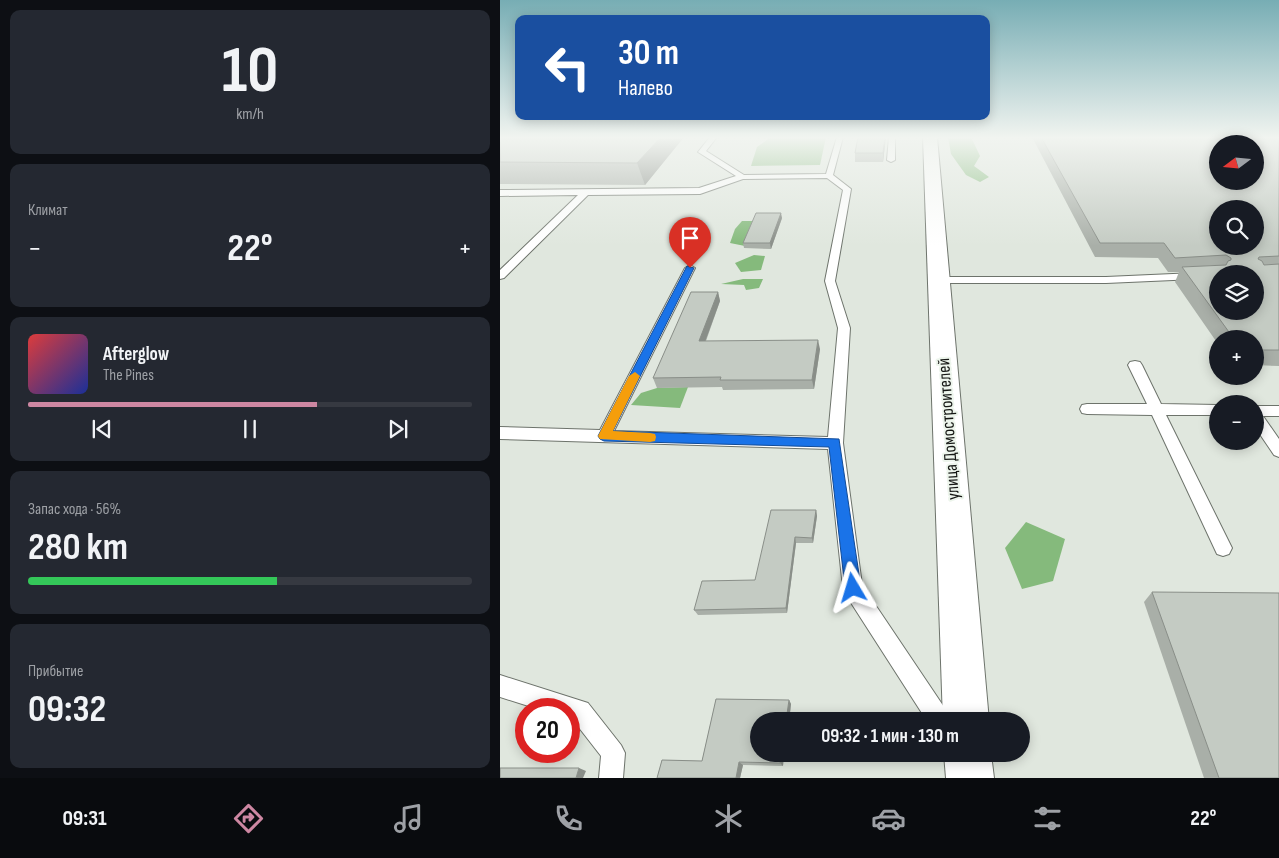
<!DOCTYPE html>
<html lang="ru">
<meta charset="utf-8">
<style>
:root{--surface:#171b24;--page:#242831;--text:#f1f3f6;--muted:#9ea1a6;--line:#363941;--accent:#cd87a2}
body{margin:0;font-family:"Sofia Sans Condensed",sans-serif;background:var(--page);color:var(--text);height:100vh;display:flex;flex-direction:column;font-size:19px;white-space:nowrap}
*{box-sizing:border-box;margin:0}
p{font-size:16px;color:var(--muted)}
.icon{flex:none;width:28px;height:28px;fill:none;stroke:currentColor;stroke-width:2;stroke-linecap:round;stroke-linejoin:round}
.map{position:relative;flex:1;overflow:hidden}
.details{display:flex;flex-direction:column;gap:10px;padding:10px;background:#0d0f14;width:500px}
.details>*{flex:none}
.banner{position:absolute;left:15px;top:15px;width:475px;height:105px;border-radius:10px;box-shadow:0 2px 12px #0003;background:#1a4fa0;color:#fff;overflow:hidden}
.needle{width:32px;rotate:254deg}
.fabs{position:absolute;left:709px;top:135px;display:grid;gap:10px}
.fabs a{display:grid;place-items:center;width:55px;height:55px;border-radius:50%;background:var(--surface);box-shadow:0 2px 12px #0003;font-size:25px}
.speed{position:absolute;left:15px;top:698px;display:flex;gap:10px;font-size:25px;font-weight:700;text-align:center}
.speed>*{display:grid;place-content:center;width:65px;height:65px;border-radius:50%;background:var(--surface);box-shadow:0 2px 12px #0003;line-height:1}
.speed .limit{border:8px solid #d22;background:#fff;color:#111}
.pin{position:absolute;display:grid;place-items:center;width:42px;height:42px;color:#fff;margin:-51px -21px;border-radius:50% 50% 50% 0;rotate:-45deg;box-shadow:0 0 5px #0007}
.pin .icon{rotate:45deg}
.me{position:absolute;width:55px;margin:-28px;rotate:353deg;stroke-linejoin:round;filter:drop-shadow(0 0 4px #0008)}
.turn{display:flex;align-items:center;gap:18px;height:105px;padding:0 20px;font-size:22px}
.turn .icon{width:65px;height:65px;stroke-width:2.5}
.turn b{display:block;font-size:35px;line-height:42px}
.big{font-size:38px;font-weight:700;line-height:1.1}
.details .widget{flex:1;display:flex;flex-direction:column;justify-content:center;gap:8px;min-width:0;padding:0 18px;border-radius:10px;background:var(--page)}
.details .dial{align-items:center;gap:0}
.dial b{font-size:65px;line-height:1}
.song{display:flex;align-items:center;gap:15px}
.cover{width:60px;height:60px;border-radius:8px;background:linear-gradient(135deg,hsl(0 70% 55%),hsl(230 70% 35%))}
.played{height:5px;border-radius:2px;background:linear-gradient(90deg,var(--accent) 65%,var(--line) 65%)}
.keys{display:flex;justify-content:space-around;direction:ltr}
.heat{display:flex;justify-content:space-between;align-items:center;font-size:28px;direction:ltr}
.charge{height:8px;border-radius:4px;background:linear-gradient(90deg,#34c759 56%,var(--line) 0)}
.trip{position:absolute;left:250px;top:712px;width:280px;height:50px;border-radius:25px;background:var(--surface);box-shadow:0 2px 12px #0003;font-weight:700;line-height:50px;text-align:center}
.tab-bar{display:flex;height:80px;justify-content:space-around;align-items:center;background:#090b0e;color:var(--muted)}
.tab-bar .icon{width:35px;height:35px}
.tab-bar .current{color:var(--accent)}
.tab-bar b{font-size:22px;color:var(--text)}
main{display:flex;flex:1;min-height:0}
.map>svg:first-child{display:block}
.forest{fill:#85ba7c}
.lines{fill:none;stroke-linecap:round;stroke-linejoin:round}
.lane-casing{stroke:#6d736b;stroke-width:2}
.street-casing{stroke:#6d736b;stroke-width:2}
.lane{fill:#fff;fill-rule:evenodd}
.street{fill:#fff;fill-rule:evenodd}
.wall{fill:#a9afa8}
.shaded-wall{fill:#898e88}
.building{fill:#c4cbc3;stroke:#898e88;fill-rule:evenodd}
.route{fill:#1a73e8;stroke:#114b97}
.slow{fill:#f59e0b}
.labels{text-anchor:middle;stroke-width:4;stroke-linejoin:round;paint-order:stroke}
.street-label{font-size:18px;fill:#161815;stroke:#edf5ec}
</style>
<main>
<section class="details">
<div class="widget dial"><b>10</b><p>km/h</p></div>
<div class="widget"><p>Климат</p>
<div class="heat"><a>−</a><b class="big">22°</b><a>+</a></div>
</div>
<div class="widget">
<div class="song"><i class="cover"></i><div><b>Afterglow</b><p>The Pines</p></div></div>
<div class="played"></div>
<div class="keys"><svg class="icon" aria-label="previous" viewBox="0 0 24 24"><path d="M18 5L8 12l10 7zM5 5v14"/></svg><svg class="icon" aria-label="pause" viewBox="0 0 24 24"><path d="M8 5v14M16 5v14"/></svg><svg class="icon" aria-label="next" viewBox="0 0 24 24"><path d="M6 5l10 7-10 7zM19 5v14"/></svg></div>
</div>
<div class="widget"><p>Запас хода · 56%</p><b class="big">280 km</b><div class="charge"></div></div>
<div class="widget"><p>Прибытие</p><b class="big">09:32</b></div>
</section>
<div class="map">
<svg width="779" height="778" viewBox="0 0 779 778">
<rect width="100%" height="100%" fill="#e0e7de"/>
<!-- forest -->
<g class="forest">
<path d="M271 137H326L320 165 251 166 257 147Z"/>
<path d="M448 137H471L480 156 474 166 489 177 480 182 466 175 451 154Z"/>
<path d="M242 221H255L245 246 230 243 235 229Z"/>
<path d="M254 255 265 256 261 270 241 272 235 263Z"/>
<path d="M243 279H263L259 288 246 290 244 285 221 284Z"/>
<path d="M188 387 180 408 131 405 141 393 157 388Z"/>
<path d="M526 522 565 539 553 581 522 589 505 548Z"/>
</g>
<g class="lines">
<!-- lane casing -->
<g class="lane-casing">
<g id="lane">
<path d="M210 137H217L206 151 244 175 326 174 337 137H343L333 175 351 189 335 281 350 328 343 443 362 585 448 713 451 721H427L346 595 343 588 328 449 0 439V427L100 430 185 268 190 265 195 268 114 431 328 437 338 328 325 281 343 190 327 178 243 179 200 194 88 195 4 278 0 279V270L78 195 0 196V190L199 188 236 176 198 152Z"/>
<path d="M389 137H395V160L391 162 387 160Z"/>
<path d="M718 272 722 274H718V278L606 283H439L434 280 439 277H606Z"/>
<path d="M635 361 640 362 642 365 661 404 718 405V415H666L729 542 732 548 729 554 723 556 717 554 652 415 587 414 582 413 580 409 582 405 587 404H647L628 365 630 362Z"/>
<path d="M755 406H779V416H763L779 439V457L774 455 755 427Z"/>
<path d="M0 675 88 703 121 745 125 753 123 778H99L101 756 73 720 69 719V709H38L0 697Z"/>
</g>
</g>
<!-- street casing -->
<g class="street-casing">
<g id="street">
<path d="M423 137H437L489 721H443Z"/>
<path d="M444 754H491L494 778H446Z"/>
</g>
</g>
<!-- lane -->
<use href="#lane" class="lane"/>
<!-- street -->
<use href="#street" class="street"/>
</g>
<!-- wall -->
<g class="wall">
<path d="M0 137H184L145 185 0 184Z"/>
<path d="M358 137H386L383 162H355V153Z"/>
<path d="M532 137H779V366L755 365V339H718V344L675 282 679 272H668L658 258 595 257Z"/>
<path d="M282 218 271 249 244 248 243 243Z"/>
<path d="M218 292 220 301 206 341 320 349 314 389 223 390 222 387 157 388 153 378Z"/>
<path d="M316 510 317 516 313 543H296L287 613 198 615 194 610 255 580Z"/>
<path d="M652 592 779 778H704L644 602Z"/>
<path d="M216 699 289 700 291 704 289 721H259V754H284L283 766 243 765 240 778H157L162 760 202 761Z"/>
</g>
<!-- shaded-wall -->
<g class="shaded-wall">
<path d="M161 137H184L145 185 137 163Z"/>
<path d="M385 137H386L383 162V153Z"/>
<path d="M281 213 282 218 271 249 270 243Z"/>
<path d="M218 292 220 301 202 350 199 341Z"/>
<path d="M318 340 320 349 314 389 312 380Z"/>
<path d="M316 510 317 516 313 543 312 538Z"/>
<path d="M295 537 296 543 287 613 286 608Z"/>
<path d="M289 700 291 704 289 721H286Z"/>
<path d="M282 754H284L283 766 280 763Z"/>
<path d="M239 762 243 765 240 778H236Z"/>
<path d="M79 768 86 771 83 778H76Z"/>
</g>
<!-- building -->
<g class="building">
<path d="M0 137H161L137 163 0 162Z"/>
<path d="M358 137H385L383 153H355Z"/>
<path d="M541 137H779V256L759 257 758 259 762 261 764 265 779 264V350H755V339H734L682 267 726 265 728 261 731 260V258L726 255 675 258 664 243H600ZM718 144H755V181H718ZM718 209H755V246H718ZM718 274H755V311H718Z"/>
<path d="M256 213H281L270 243H243Z"/>
<path d="M191 292H218L199 341 318 340 312 380H220L221 377 153 378Z"/>
<path d="M271 510H316L312 538 295 537 286 608 194 610 202 581 255 580Z"/>
<path d="M652 592 779 593V778H719Z"/>
<path d="M216 699 289 700 286 721H259V754H282L280 763 239 762 236 778H157L162 760 202 761Z"/>
<path d="M0 768H79L76 778H0Z"/>
</g>
<!-- sky -->
<linearGradient id="sky" x2="0" y2="1"><stop stop-color="#77adb4"/><stop offset="0.56" stop-color="#f1f4f0"/><stop offset="1" stop-color="#f1f4f0" stop-opacity="0"/></linearGradient>
<rect width="779" height="246" fill="url(#sky)"/>
<!-- route -->
<path class="route" d="M187 266 194 268 113 431 339 439 361 588 359 593 353 596 348 593 345 588 329 447 104 441 100 439 98 436Z"/>
<!-- slow -->
<path class="slow" d="M135 372 140 376 113 431 150 433 155 434 156 437 155 441 150 442 100 439 98 436 129 376Z"/>
<g class="labels">
<!-- street labels -->
<g class="street-label">
<text transform="translate(448 429) rotate(-94)" y="6">улица Домостроителей</text>
</g>
</g>
</svg>
<div class="fabs">
<a><svg class="needle" viewBox="-14 -14 28 28"><path d="M0-13l5 13h-10z" fill="#e53935"/><path d="M0 13l5-13h-10z" fill="#9ea1a6"/></svg></a>
<a><svg class="icon" aria-label="search" viewBox="0 0 24 24"><circle cx="10" cy="10" r="6"/><path d="M15 15l6 6"/></svg></a>
<a><svg class="icon" aria-label="layers" viewBox="0 0 24 24"><path d="M12 4l9 5-9 5-9-5zM3 14l9 5 9-5"/></svg></a>
<a>+</a>
<a>−</a>
</div>
<div class="speed"><div class="limit">20</div></div>
<div class="pin" style="left:190px;top:268px;background:#d93025"><svg class="icon" aria-label="arrive" viewBox="0 0 24 24"><path d="M6 21V4h12l-3 4 3 4H6"/></svg></div>
<svg class="me" style="left:353px;top:588px" viewBox="-20 -20 40 40"><path d="M0-17L14 15 0 8-14 15z" fill="#1a73e8" stroke="#fff" stroke-width="4"/></svg>
<div class="trip">09:32 · 1 мин · 130 m</div>
<div class="banner">
<div class="turn"><svg class="icon" aria-label="left" viewBox="0 0 24 24"><path d="M17 20v-9H6M10 6l-5 5 5 5"/></svg><div><b>30 m</b>Налево</div></div>
</div>
</div>
</main>
<nav class="tab-bar">
<b>09:31</b>
<svg class="icon current" aria-label="directions" viewBox="0 0 24 24"><path d="M12 3l9 9-9 9-9-9zM9 14v-3h6M13 9l2 2-2 2"/></svg>
<svg class="icon" aria-label="music" viewBox="0 0 24 24"><path d="M9 18V5l10-2v13"/><circle cx="6" cy="18" r="3"/><circle cx="16" cy="16" r="3"/></svg>
<svg class="icon" aria-label="phone" viewBox="0 0 24 24"><path d="M5 4h4l2 5-3 2q2 4 5 5l2-3 5 2v4C11 20 4 13 5 4z"/></svg>
<svg class="icon" aria-label="climate" viewBox="0 0 24 24"><path d="M12 3v18M4 7l16 10M4 17L20 7"/></svg>
<svg class="icon" aria-label="car" viewBox="0 0 24 24"><path d="M5 17H2v-5l4-1 3-4h7l3 4 3 1v5h-3M9 17h6M6 11h13"/><circle cx="7" cy="17" r="2"/><circle cx="17" cy="17" r="2"/></svg>
<svg class="icon" aria-label="filters" viewBox="0 0 24 24"><path d="M4 7h16M4 17h16"/><circle cx="9" cy="7" r="2"/><circle cx="15" cy="17" r="2"/></svg>
<b>22°</b>
</nav>
